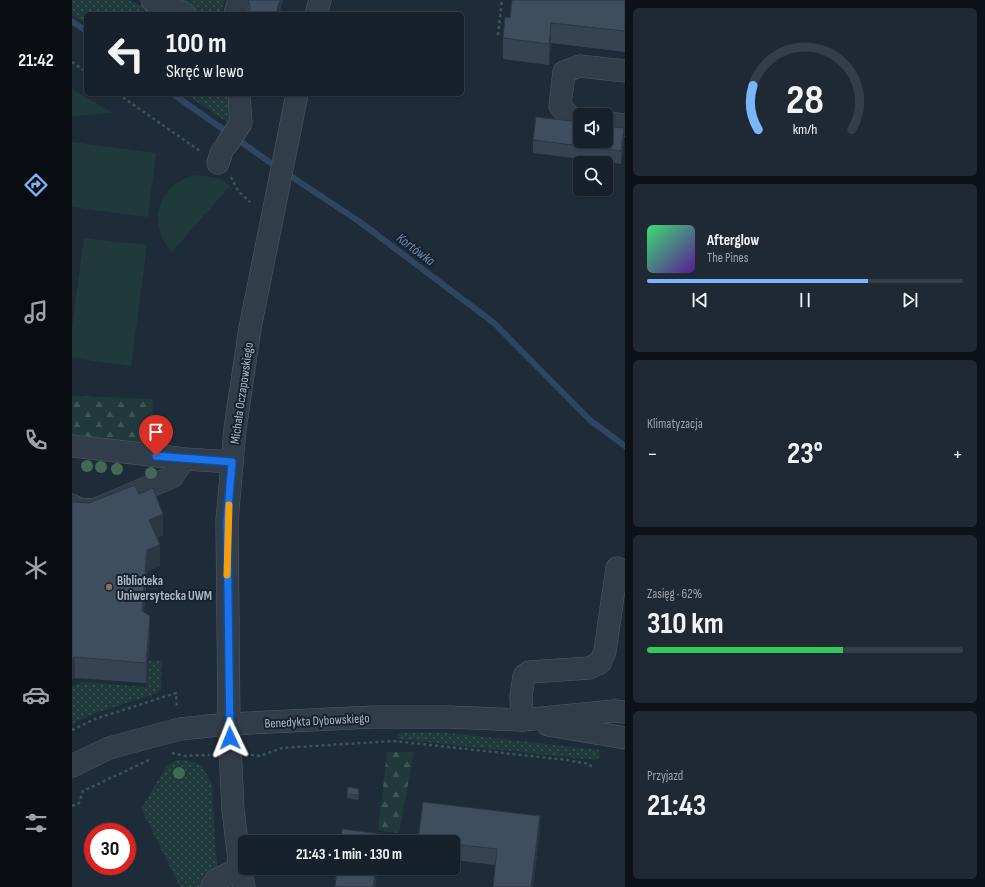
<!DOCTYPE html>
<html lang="pl">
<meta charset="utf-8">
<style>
:root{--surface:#16212b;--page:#1f2933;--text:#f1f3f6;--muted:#9ea3a9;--line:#353e47;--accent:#78b6ff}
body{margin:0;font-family:"Sofia Sans Condensed",sans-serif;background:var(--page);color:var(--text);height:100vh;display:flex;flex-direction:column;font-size:15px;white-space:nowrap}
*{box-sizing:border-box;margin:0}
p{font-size:13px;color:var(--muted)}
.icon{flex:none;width:22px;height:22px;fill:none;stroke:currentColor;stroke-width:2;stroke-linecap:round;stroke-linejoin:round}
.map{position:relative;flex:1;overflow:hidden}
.panel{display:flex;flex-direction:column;gap:8px;padding:8px;background:#0c1218;width:360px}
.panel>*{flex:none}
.hud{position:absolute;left:12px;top:12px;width:380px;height:84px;border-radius:6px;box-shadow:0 1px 3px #0004,0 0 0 1px var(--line);background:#16212b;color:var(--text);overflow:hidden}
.fabs{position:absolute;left:501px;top:108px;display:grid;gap:8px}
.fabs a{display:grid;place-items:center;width:40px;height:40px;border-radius:6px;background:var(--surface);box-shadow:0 1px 3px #0004,0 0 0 1px var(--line);font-size:20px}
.speed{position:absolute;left:12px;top:823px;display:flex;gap:8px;font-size:20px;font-weight:700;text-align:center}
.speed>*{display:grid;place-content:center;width:52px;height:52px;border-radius:50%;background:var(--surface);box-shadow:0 1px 3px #0004,0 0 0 1px var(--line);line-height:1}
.speed .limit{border:6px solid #d22;background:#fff;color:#111}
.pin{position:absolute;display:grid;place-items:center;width:34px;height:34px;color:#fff;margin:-41px -17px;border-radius:50% 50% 50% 0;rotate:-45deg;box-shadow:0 0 4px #0007}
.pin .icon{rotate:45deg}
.me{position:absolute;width:44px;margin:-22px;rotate:358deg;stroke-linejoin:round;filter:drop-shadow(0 0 3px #0008)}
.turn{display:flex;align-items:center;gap:14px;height:84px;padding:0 16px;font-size:18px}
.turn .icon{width:52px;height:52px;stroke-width:2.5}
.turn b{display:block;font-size:28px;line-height:34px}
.big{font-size:30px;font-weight:700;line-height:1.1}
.panel .tile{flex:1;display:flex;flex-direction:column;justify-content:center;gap:6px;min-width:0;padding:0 14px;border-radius:6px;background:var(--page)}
.panel .dial{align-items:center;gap:0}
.dial svg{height:104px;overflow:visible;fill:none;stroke:var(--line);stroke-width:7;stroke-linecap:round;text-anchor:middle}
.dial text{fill:var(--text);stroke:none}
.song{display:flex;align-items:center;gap:12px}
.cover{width:48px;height:48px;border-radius:6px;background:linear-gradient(135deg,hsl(140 70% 55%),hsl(270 70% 35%))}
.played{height:4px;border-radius:2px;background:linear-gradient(90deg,var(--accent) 70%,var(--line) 70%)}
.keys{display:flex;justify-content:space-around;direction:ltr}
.heat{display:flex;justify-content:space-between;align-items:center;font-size:22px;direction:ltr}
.charge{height:6px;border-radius:3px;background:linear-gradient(90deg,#34c759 62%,var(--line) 0)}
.trip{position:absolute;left:166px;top:835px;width:222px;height:40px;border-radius:6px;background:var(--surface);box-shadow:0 1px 3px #0004,0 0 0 1px var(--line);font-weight:700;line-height:40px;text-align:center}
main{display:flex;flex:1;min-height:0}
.menu{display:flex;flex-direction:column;width:72px;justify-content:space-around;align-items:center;background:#090d11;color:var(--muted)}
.menu .icon{width:28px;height:28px}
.menu .selected{color:var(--accent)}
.menu b{font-size:18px;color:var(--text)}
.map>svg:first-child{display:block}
.grass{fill:url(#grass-dots)}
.forest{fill:url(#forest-firs)}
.green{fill:#20393a}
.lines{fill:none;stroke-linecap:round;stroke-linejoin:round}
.stream{stroke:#2e4660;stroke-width:6}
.minor-casing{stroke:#4f5b68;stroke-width:23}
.path{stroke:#3a5555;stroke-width:2.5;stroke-dasharray:3 3;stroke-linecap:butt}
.minor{stroke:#323d4a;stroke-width:22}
.tree{fill:#436854}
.wall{fill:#354352}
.shaded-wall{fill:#2b3742}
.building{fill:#3e4e5f;stroke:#2b3742}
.route-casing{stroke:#114b97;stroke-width:10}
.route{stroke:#1a73e8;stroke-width:7}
.slow{stroke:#f59e0b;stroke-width:7}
.education-dot{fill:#8d6e63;stroke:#17222e;stroke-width:1.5}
.labels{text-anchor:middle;stroke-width:4;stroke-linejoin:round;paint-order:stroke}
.street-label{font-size:13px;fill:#acb8c7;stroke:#17222e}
.poi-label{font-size:13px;font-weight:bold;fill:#acb8c7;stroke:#17222e;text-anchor:start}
.water-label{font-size:14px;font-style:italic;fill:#698bae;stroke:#17222e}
</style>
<main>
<nav class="menu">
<b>21:42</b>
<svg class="icon selected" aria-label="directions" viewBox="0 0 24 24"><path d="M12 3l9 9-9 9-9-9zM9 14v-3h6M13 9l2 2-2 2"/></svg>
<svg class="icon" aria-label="music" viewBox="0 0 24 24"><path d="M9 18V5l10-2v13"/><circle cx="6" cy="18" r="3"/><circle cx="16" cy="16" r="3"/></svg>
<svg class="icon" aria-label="phone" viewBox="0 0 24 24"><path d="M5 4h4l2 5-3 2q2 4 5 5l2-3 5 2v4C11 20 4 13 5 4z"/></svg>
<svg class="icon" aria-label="climate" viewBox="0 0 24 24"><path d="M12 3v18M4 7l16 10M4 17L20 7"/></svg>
<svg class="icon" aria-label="car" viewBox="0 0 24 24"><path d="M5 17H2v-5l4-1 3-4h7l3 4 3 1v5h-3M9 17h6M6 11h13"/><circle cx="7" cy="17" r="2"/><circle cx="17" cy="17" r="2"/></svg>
<svg class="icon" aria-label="filters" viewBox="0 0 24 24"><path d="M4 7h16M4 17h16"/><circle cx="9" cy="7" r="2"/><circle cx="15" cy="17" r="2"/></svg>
</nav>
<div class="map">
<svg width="553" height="887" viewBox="0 0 553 887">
<defs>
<pattern id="grass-dots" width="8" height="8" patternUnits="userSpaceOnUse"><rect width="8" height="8" fill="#20393a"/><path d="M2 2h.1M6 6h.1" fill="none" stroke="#3e5455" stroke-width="1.8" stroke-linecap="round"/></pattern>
<pattern id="forest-firs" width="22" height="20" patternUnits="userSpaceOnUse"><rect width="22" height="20" fill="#20393a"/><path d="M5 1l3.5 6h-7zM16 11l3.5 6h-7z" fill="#3e5455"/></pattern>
</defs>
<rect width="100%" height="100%" fill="#1e2c39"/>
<!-- grass -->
<g class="grass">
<path d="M0 0H57L87 14H14V24L0 15Z"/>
<path d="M93 0H153L150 9 145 14H124Z"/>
<path d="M114 94H163L159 125Z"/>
<path d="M77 660 90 661 89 688 86 693 21 714 0 724V686L12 682 74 687Z"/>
<path d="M354 732 377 733 528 750 527 758 522 760 325 739 327 733Z"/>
<path d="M104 760H116L129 765 140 783 143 847 147 873 132 887H108L69 808 95 766Z"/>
</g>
<!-- forest -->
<g class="forest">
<path d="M0 396 81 399 79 445 0 436Z"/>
<path d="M315 752H342L327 833 306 830Z"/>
</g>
<!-- green -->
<g class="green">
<path d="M0 89 41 113 0 116Z"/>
<path d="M0 142 84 153 76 217 0 207Z"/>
<path d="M123 175 146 178 158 186 100 252C74 223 85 185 123 175Z"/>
<path d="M12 238 75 245 59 366 0 358V327Z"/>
</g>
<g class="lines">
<!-- stream -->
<g class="stream">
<path d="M0 21 14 31"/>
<path d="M101 94 206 168"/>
<path d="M214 173 288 222 422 323 518 420 553 446"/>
</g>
<!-- minor casing -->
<g class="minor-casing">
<g id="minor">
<path d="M80 0 113 14"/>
<path d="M163 14 167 0"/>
<path d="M244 14 248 0"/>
<path d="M508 120 500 119 488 106 492 72 508 66 553 71"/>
<path d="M534 123 553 125"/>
<path d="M155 144 169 123 167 94"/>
<path d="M146 163 150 151"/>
<path d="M0 446 113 459 160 462"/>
<path d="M0 505 5 509 22 510 100 477 113 459"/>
<path d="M450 720 449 696 452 676 457 672 517 668 528 663 533 651 545 568"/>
<path d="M476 725 553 738"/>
<path d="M0 766 37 748 108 729 157 724 301 717H377L450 720 542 711 553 712"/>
<path d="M140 887 144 880 168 868"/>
<path d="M172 887 168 868 161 810 157 724 155 521 163 429 178 328 225 94"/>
</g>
</g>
<!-- path -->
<g class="path">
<path d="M426 35 430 0"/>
<path d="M0 62 14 72"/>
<path d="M46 94 128 151"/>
<path d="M159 177 166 191 178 202"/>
<path d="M0 730 23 719 104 693 105 708"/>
<path d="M100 753 113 756 138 755"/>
<path d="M179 755 188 756 210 748 322 741 495 760 517 764 520 767"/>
<path d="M0 806 7 803 11 791 77 760"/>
</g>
<!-- minor -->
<use href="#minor" class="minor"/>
</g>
<!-- trees -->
<g class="tree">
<circle cx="15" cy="466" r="6"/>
<circle cx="29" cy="467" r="6"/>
<circle cx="45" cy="469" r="6"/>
<circle cx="79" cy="473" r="6"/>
<circle cx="107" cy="773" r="6"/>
</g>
<!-- wall -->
<g class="wall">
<path d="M176 0H211L207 14 176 13Z"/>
<path d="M553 0V52L479 43 477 65 431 59V38L438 18Z"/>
<path d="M461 140H552L549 164 461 153Z"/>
<path d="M67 494 91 535 85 538 88 566 75 571 72 612 78 637 74 683 3 678 0 679 17 503Z"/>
<path d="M287 793 286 800 275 798V794Z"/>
<path d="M468 832 424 865 381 860V842H346V840Z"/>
</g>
<!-- shaded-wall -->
<g class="shaded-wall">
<path d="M208 0H211L207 14H204Z"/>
<path d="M479 23V43L477 65V44Z"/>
<path d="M552 128V140L549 164V151Z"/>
<path d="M91 514V535L77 540V520Z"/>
<path d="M88 545V566L75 571 70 632V611L75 550Z"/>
<path d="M78 616V637L74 683V663Z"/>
<path d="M3 657V678L0 679V658Z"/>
<path d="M468 816V832L461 887H459Z"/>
<path d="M304 868H306L303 887H301Z"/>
</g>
<!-- building -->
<g class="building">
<path d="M176 0H208L204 14H176L178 8Z"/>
<path d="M440 0H553V31L479 23 477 44 431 38 433 17 438 18Z"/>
<path d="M464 117 508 122V141H534V126L552 128 549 151 461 140Z"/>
<path d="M63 485 67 494 81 488 91 514 77 520 88 545 75 550 70 611 78 616 74 663 3 657 0 658V502L17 503Z"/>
<path d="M276 787 287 789 286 795 275 794Z"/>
<path d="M351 802 468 816 459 887H421L425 849 381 844V842H366L346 840Z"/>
<path d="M270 829 308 834 307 842H269Z"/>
<path d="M265 868H304L301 887H263Z"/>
</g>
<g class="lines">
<!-- route casing -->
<g class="route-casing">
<path id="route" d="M84 456 160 462 155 521 158 738"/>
</g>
<!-- route -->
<use href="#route" class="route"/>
<!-- slow -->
<path class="slow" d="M155 575 157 505"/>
</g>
<!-- markers -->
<circle class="education-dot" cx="37" cy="587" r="4"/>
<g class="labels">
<!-- street labels -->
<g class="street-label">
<text transform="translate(169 393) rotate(-82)" y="5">Michała Oczapowskiego</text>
<text transform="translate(245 720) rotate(-3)" y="5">Benedykta Dybowskiego</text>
</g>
<!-- poi labels -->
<g class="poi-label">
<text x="45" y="585">Biblioteka<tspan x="45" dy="15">Uniwersytecka UWM</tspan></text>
</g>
<!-- water labels -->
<g class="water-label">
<text transform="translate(344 249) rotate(37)" y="5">Kortówka</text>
</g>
</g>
</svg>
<div class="fabs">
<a><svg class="icon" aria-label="sound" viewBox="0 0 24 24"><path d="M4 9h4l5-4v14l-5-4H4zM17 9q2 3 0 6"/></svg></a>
<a><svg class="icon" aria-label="search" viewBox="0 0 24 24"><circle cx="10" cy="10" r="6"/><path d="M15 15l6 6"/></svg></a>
</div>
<div class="speed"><div class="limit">30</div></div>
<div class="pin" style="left:84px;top:456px;background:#d93025"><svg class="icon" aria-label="arrive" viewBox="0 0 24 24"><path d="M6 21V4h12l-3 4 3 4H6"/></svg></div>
<svg class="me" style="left:158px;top:738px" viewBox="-20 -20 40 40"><path d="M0-17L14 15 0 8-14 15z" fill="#1a73e8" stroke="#fff" stroke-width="4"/></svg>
<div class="trip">21:43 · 1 min · 130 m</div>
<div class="hud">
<div class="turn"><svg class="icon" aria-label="left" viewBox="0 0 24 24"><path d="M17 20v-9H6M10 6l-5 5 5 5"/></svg><div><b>100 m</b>Skręć w lewo</div></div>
</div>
</div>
<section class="panel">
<div class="tile dial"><svg viewBox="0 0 100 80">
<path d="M14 69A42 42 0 1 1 86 69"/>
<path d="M14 69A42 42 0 0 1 10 35" stroke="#78b6ff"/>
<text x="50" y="56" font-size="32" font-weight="700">28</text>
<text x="50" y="72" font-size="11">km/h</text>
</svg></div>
<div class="tile">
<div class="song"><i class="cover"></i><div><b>Afterglow</b><p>The Pines</p></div></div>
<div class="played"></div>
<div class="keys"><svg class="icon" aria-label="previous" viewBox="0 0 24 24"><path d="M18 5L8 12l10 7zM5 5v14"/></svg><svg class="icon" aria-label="pause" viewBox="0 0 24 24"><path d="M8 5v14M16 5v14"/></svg><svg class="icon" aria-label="next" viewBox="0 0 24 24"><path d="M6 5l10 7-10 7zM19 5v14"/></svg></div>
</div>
<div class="tile"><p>Klimatyzacja</p>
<div class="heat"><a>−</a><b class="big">23°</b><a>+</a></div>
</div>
<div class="tile"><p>Zasięg · 62%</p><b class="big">310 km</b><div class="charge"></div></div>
<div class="tile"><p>Przyjazd</p><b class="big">21:43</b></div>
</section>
</main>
